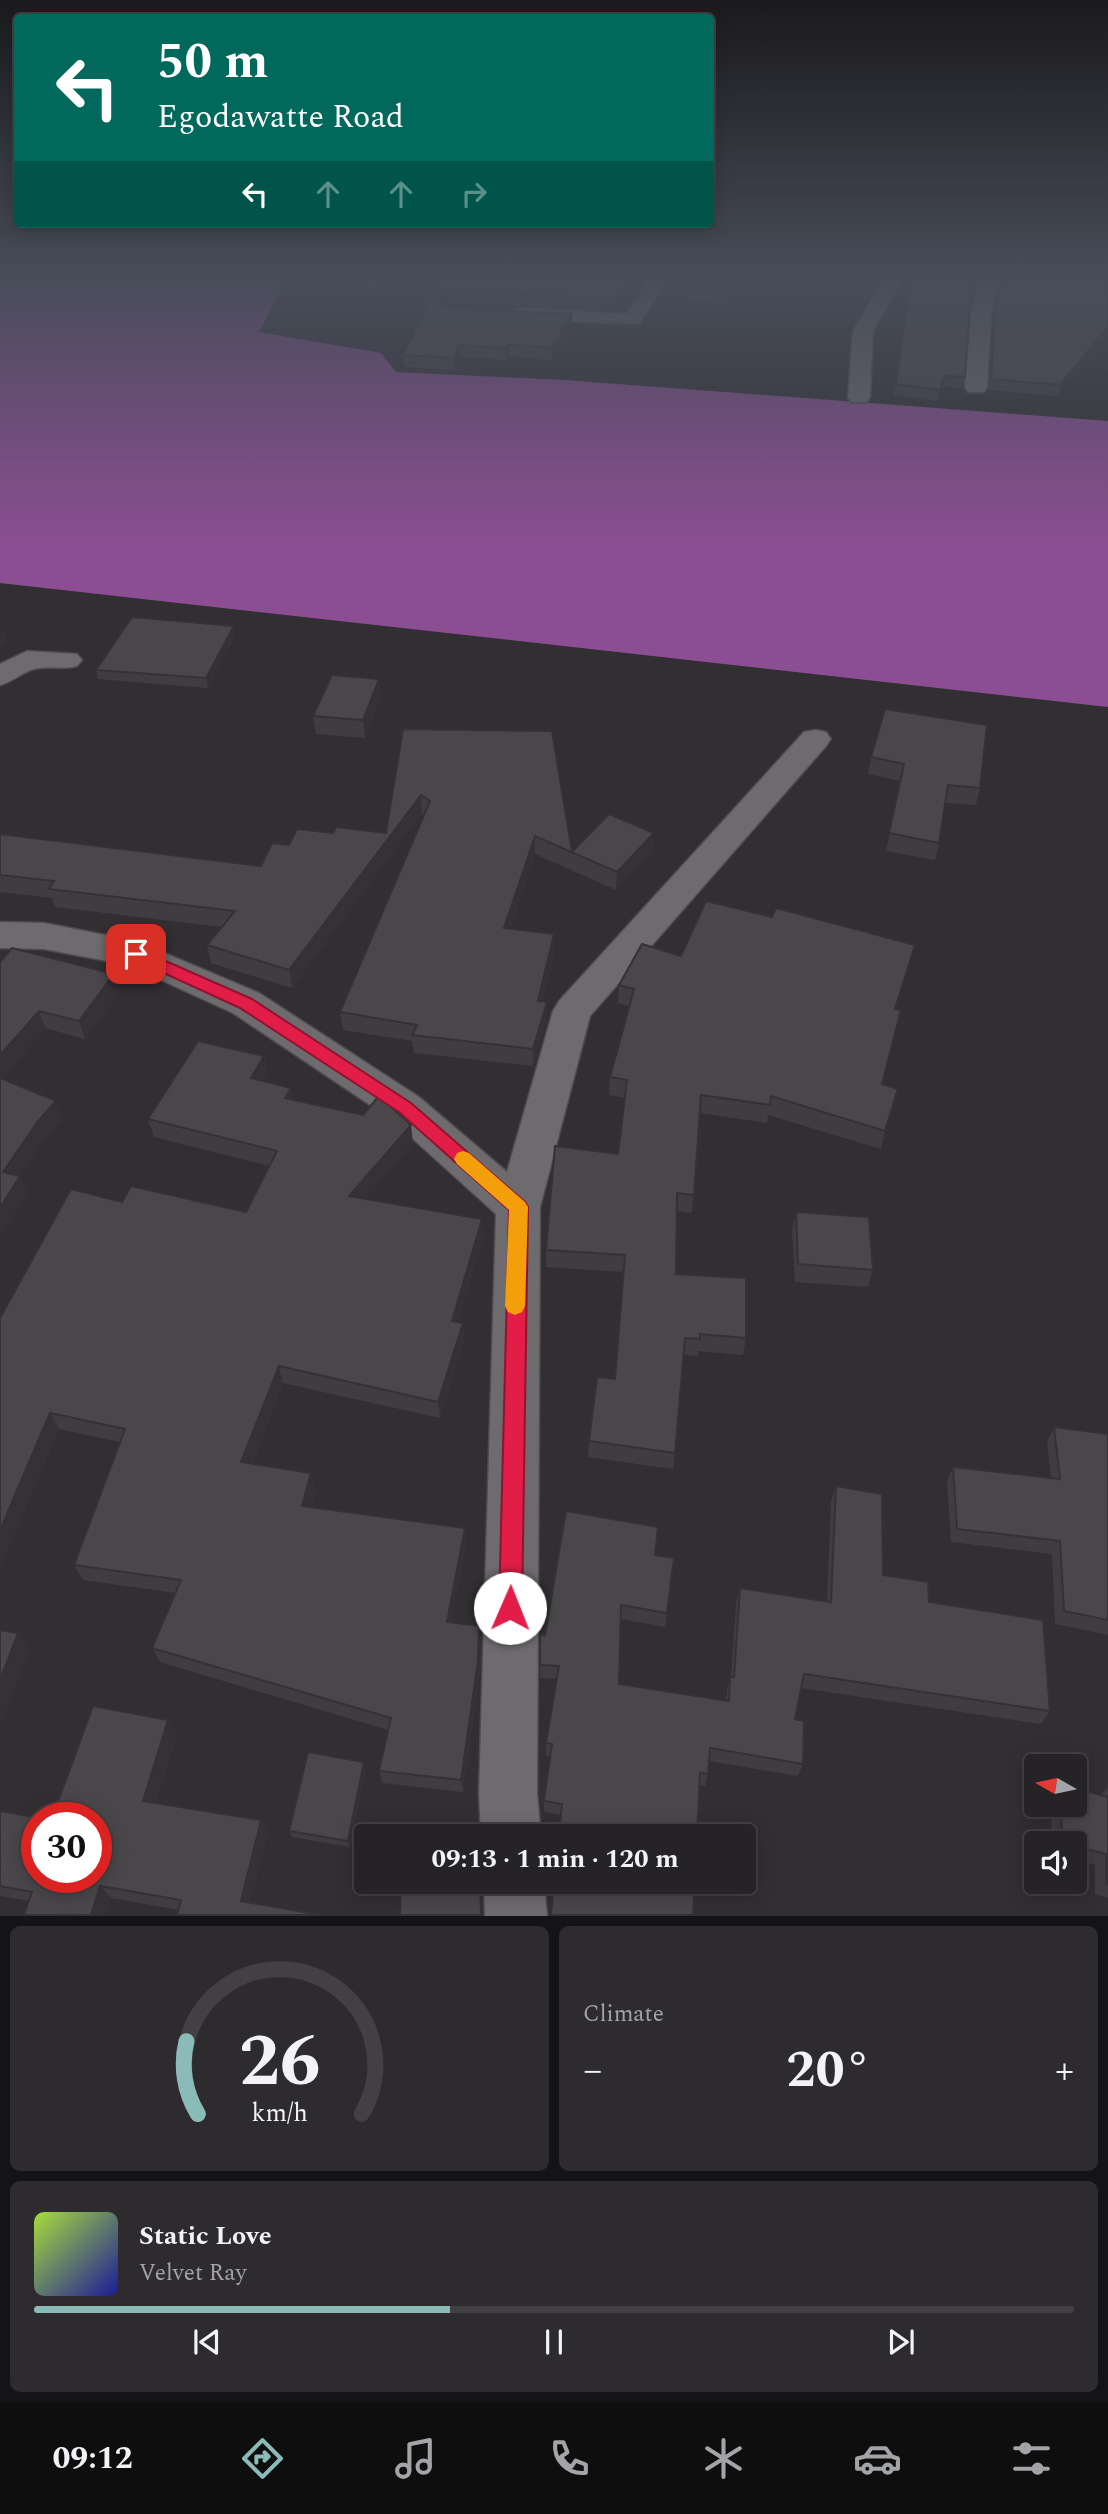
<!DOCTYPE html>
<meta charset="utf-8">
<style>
:root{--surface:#252326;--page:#2d2b2e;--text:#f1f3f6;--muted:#a3a4a7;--line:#424043;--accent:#8bbbb9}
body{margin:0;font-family:Spectral,serif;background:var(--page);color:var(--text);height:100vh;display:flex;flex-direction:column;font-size:26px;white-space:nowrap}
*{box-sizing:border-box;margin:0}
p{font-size:23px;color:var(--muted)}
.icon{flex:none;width:38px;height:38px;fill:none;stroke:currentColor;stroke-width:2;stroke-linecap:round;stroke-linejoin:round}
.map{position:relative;height:1916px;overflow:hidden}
.drawer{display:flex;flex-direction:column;gap:10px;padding:10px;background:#141315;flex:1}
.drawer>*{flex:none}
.hud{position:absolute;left:14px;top:14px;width:700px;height:214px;border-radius:7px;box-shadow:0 4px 18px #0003,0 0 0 2px var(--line);background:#00695c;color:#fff;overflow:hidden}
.needle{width:46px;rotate:279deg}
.buttons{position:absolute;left:1024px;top:1754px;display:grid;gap:14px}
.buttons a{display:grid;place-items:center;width:63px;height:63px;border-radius:7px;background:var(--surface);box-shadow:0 4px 18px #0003,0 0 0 2px var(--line);font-size:35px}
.speed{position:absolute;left:21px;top:1802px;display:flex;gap:14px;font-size:35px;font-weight:700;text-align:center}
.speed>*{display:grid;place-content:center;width:91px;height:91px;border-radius:50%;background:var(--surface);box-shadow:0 4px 18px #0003,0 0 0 2px var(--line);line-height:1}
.speed .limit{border:10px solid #d22;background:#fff;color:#111}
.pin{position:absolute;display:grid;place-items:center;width:60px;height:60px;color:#fff;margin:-30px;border-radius:14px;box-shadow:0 4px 10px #0006}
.me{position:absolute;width:77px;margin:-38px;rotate:1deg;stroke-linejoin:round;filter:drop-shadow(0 0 5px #0008)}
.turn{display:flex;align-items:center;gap:24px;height:147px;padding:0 28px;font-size:32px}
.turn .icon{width:91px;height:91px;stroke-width:2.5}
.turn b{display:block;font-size:49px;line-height:60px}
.lanes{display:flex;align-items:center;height:66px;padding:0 28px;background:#0003;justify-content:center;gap:35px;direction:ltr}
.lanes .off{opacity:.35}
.big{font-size:52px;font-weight:700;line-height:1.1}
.drawer .card{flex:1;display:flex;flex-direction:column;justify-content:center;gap:10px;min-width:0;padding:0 24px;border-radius:10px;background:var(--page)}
.drawer .dial{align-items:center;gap:0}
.dial svg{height:182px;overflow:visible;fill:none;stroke:var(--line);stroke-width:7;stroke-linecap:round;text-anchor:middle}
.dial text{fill:var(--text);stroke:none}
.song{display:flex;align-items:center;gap:21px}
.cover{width:84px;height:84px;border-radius:10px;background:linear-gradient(135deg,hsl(80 70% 55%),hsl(240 70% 35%))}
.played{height:7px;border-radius:4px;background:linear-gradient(90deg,var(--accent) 40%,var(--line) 40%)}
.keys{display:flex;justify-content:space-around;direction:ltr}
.heat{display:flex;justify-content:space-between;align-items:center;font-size:38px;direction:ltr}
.drawer .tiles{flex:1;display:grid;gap:10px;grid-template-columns:1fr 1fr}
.card:last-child{grid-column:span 2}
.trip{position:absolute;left:354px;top:1824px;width:402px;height:70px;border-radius:7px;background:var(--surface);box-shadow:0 4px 18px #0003,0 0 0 2px var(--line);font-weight:700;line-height:70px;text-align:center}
.dock{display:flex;height:112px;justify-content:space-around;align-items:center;background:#0f0e0f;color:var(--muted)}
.dock .icon{width:49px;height:49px}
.dock .selected{color:var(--accent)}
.dock b{font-size:32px;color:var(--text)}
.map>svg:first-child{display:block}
.water{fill:#8b4e92}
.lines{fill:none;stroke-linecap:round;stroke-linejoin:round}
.street-casing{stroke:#4d4b4d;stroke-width:3}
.street{fill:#6d6b6e;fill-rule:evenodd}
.wall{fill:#403d40}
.shaded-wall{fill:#343234}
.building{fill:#4a474a;stroke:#343234;stroke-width:2}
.route{fill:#e11d48;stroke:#92132f;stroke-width:2}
.slow{fill:#f59e0b}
</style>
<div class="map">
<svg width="1108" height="1916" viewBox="0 0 1108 1916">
<rect width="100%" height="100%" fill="#312f32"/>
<!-- water -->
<path class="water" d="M0 278H287L259 332 381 353 396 372 565 380 1108 421V707L0 583Z"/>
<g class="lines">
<!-- street casing -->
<g class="street-casing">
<g id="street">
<path d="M650 278H669L639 324 522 320 515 318 512 314 515 310 522 308 626 314Z"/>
<path d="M885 278H904L873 331 870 397 867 402H851L848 397 853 331Z"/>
<path d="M979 278H999L991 314 987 387 984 392H968L965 387 971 314Z"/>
<path d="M27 651 77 654 82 660 77 666C63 670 45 665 31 670 20 674 12 682 0 685V664Z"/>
<path d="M815 730 826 732 831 739 826 746 590 1016 540 1207 537 1794 541 1836H481L479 1794 496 1214 391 1119 233 1013 128 965 44 949 0 948V922L44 923 136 941 259 993 419 1097 507 1172 553 1011 559 1001 804 732Z"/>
<path d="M484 1881H544L547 1916H485Z"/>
</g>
</g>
<!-- street -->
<use href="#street" class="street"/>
</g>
<!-- wall -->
<g class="wall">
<path d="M331 278H639L617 311 450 302 443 304 449 308 572 314V326L551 360 508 356 506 360 459 357 454 370 404 367 403 355 431 299 353 289 332 290Z"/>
<path d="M734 278 724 303 685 300 686 285Z"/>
<path d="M910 278 970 305 965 377 963 388 943 387 938 401 894 395Z"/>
<path d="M1001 278H1108V334L1058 396 988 390 994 314Z"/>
<path d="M235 635 208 688 98 679 96 670Z"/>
<path d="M379 679 381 697 365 738 316 734 313 716Z"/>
<path d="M885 709 980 788 976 805 945 803 939 843 935 860 886 851 901 781 868 774 871 757Z"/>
<path d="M403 729 572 852 653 851 616 890 535 854 510 929 554 952 543 1001 547 1020 533 1066 414 1053 412 1041 343 1030 340 1012 424 814 422 813 292 988 211 963 207 945 222 927 55 907 52 898 0 892V834L261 866 289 845 333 833H386Z"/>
<path d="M772 917 915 945 896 1009 882 1084 898 1089 881 1149 768 1115 767 1123 700 1113 692 1213 677 1211 676 1274 746 1338 743 1355 698 1351V1356L684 1355 673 1469 588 1457 589 1441 615 1379 624 1272 546 1267V1250L618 1154 625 1098 609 1095 610 1077 629 1006 618 1003 619 985Z"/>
<path d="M0 962 114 974 120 991 85 1039 45 1028 2 1079 63 1118 45 1138 19 1176 28 1193 0 1237Z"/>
<path d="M264 1056 268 1074 264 1081 291 1088 293 1099 413 1143 365 1199 482 1219 483 1237 458 1322 463 1323 464 1340 440 1418 283 1383 252 1464 316 1489 311 1507 465 1528 466 1544 451 1623 479 1626 481 1641 480 1674 463 1792 382 1783 379 1771 388 1730 160 1662 152 1648 176 1593 83 1580 74 1565 120 1442 59 1429 1 1566H0V1318L122 1202 246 1212 270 1166 154 1137 148 1119Z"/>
<path d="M796 1212 873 1270 868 1287 795 1282 792 1230Z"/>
<path d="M1054 1427 1108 1434V1635L1055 1624 1052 1554 951 1542 947 1481 953 1467 1051 1478 1047 1442Z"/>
<path d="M836 1486 883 1575 929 1602 1050 1711 1041 1724 801 1688 795 1719 803 1764 798 1776 709 1761 708 1774 705 1786 699 1785 561 1815 544 1812V1801L550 1756H546V1743L557 1679 540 1678V1634L545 1635 655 1555 674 1558 665 1627 621 1619 619 1684 726 1700 727 1690 730 1677H731L736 1602 740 1588 827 1602 831 1501Z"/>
<path d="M168 1720 177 1735 156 1803 261 1820 268 1834 179 1910 111 1898 29 1901 0 1896V1811L37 1878Z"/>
<path d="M366 1768 350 1847 292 1837 289 1831Z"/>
<path d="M1108 1787V1898L1095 1894V1865L1074 1859V1843H1052L1051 1804H1074L1101 1795Z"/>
</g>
<!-- shaded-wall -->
<g class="shaded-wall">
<path d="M631 278H639L617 311V299Z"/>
<path d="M730 278H734L724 303 725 288Z"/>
<path d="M450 291V302L442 304 437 301 442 293Z"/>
<path d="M572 314V326L551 360V348Z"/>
<path d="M1108 327V334L1058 396 1060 385Z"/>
<path d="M508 344V356L506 360 505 348Z"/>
<path d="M459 345V357L454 370 453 358Z"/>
<path d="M945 376 943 387 938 401 940 390Z"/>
<path d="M234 626 235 635 208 688 206 678Z"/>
<path d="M4 631 7 641 0 648V635Z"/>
<path d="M379 679 381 697 365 738 363 720Z"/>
<path d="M421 795 422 813 292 988 289 970Z"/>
<path d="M654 833 653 851 616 890 617 872Z"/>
<path d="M535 836V854L504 946V928Z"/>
<path d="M554 934V952L539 1019 538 1001Z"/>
<path d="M915 945 910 963 891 1027 895 1009Z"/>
<path d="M114 974 120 991 85 1039 79 1021Z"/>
<path d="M547 1002V1020L533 1066V1049Z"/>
<path d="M39 1011 45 1028 0 1081V1055Z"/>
<path d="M264 1056 268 1074 255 1096 251 1078Z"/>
<path d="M291 1088 294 1106 285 1098Z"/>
<path d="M898 1089 894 1107 881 1149 885 1131Z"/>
<path d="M56 1101 63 1118 45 1138 11 1189 3 1172 38 1121Z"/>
<path d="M411 1125 413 1143 352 1214 349 1196Z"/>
<path d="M20 1176 28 1193 0 1237V1208Z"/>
<path d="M482 1219 483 1237 454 1338 452 1321Z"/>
<path d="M463 1323 464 1340 440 1418 438 1402Z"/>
<path d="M279 1366 283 1383 246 1478 241 1462Z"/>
<path d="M50 1413 59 1429 1 1566 0 1565V1530Z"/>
<path d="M311 1473 316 1489 307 1521 302 1506Z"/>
<path d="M465 1528 466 1544 449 1637 447 1622Z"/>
<path d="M479 1626 481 1641 480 1674 463 1792 461 1780Z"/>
<path d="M18 1633 30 1650 0 1727V1680Z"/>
<path d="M168 1720 177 1735 153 1814 143 1801Z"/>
<path d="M364 1762 366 1768 350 1847 348 1841Z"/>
<path d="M261 1820 268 1834 248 1913 241 1901Z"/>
<path d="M480 1881H481L483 1915H481Z"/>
<path d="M100 1886 111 1898 105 1915H91Z"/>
</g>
<!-- building -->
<g class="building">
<path d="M352 278H631L617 299 450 291 442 293 437 301 449 308 572 314 551 348 508 344 505 348 459 345 453 358 403 355 436 288Z"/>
<path d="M688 278H730L725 288 686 285Z"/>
<path d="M911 278H976L970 303 965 377 945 376 940 390 896 384Z"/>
<path d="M1002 278H1108V327L1060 385 991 379 996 304Z"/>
<path d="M132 617 234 626 206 678 96 670Z"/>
<path d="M332 675 379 679 363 720 313 716Z"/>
<path d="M885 709 987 725 980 788 948 785 939 843 889 833 904 764 871 757Z"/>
<path d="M403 729 552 731 572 852 609 814 654 833 617 872 535 836 504 928 554 934 538 1001 547 1002 533 1049 412 1035 417 1025 340 1012 430 801 421 795 289 970 207 945 235 911 49 889 54 881 0 875V834L261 866 272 843 289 845 297 829 333 833 336 827 386 833Z"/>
<path d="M706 901 772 917 776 908 915 945 895 1009 901 1010 882 1084 898 1089 885 1131 771 1096 770 1105 701 1095 694 1195 677 1193 676 1274 746 1278V1338L700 1334V1339L685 1338 675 1453 589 1441 597 1377 615 1379 625 1255 546 1250 555 1146 618 1154 627 1080 610 1077 634 989 619 985 642 944 681 956Z"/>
<path d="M12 948 114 974 79 1021 39 1011 0 1055V962Z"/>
<path d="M198 1041 264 1056 251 1078 291 1088 285 1098 363 1115 378 1097 387 1103 411 1125 349 1196 482 1219 452 1321 463 1323 438 1402 279 1366 241 1462 311 1473 302 1506 465 1528 447 1622 479 1626 478 1661 461 1780 379 1771 391 1718 152 1648 181 1580 74 1565 125 1429 50 1413 0 1530V1318L71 1189 122 1202 131 1186 246 1212 277 1151 148 1119Z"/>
<path d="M0 1078 56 1101 38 1121 3 1172 20 1176 0 1208Z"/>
<path d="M796 1212 869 1217 873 1270 798 1264Z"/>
<path d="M1054 1427 1108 1434V1620L1064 1611 1060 1541 957 1529 953 1467 1060 1479Z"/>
<path d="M836 1486 882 1494 883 1575 928 1582 929 1602 1043 1620 1050 1711 804 1674 795 1719 804 1721 803 1764 710 1748 708 1774 700 1773 697 1836H559L562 1804 544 1801 552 1744 546 1743 559 1666 540 1665V1634L545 1635 566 1511 658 1527 655 1555 674 1558 667 1613 621 1605 619 1684 729 1701 730 1677H734L740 1588 831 1602Z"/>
<path d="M0 1630 18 1633 0 1680Z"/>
<path d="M93 1706 168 1720 143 1801 261 1820 241 1901 321 1915H177L181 1900 100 1886 91 1915H24L32 1892 0 1886V1811L39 1818H37V1878H96V1818H52Z"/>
<path d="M308 1752 364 1762 348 1841 289 1831Z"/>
<path d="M1074 1788 1108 1797V1884H1106V1854L1074 1846V1843L1062 1842 1061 1804H1074Z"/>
<path d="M401 1881H480L481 1915H400Z"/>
<path d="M554 1881H695L693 1915H551Z"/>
</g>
<!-- sky -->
<linearGradient id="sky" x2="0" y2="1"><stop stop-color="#1b1a1c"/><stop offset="0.51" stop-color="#484d5a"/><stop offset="1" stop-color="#484d5a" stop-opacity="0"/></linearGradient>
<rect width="1108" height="546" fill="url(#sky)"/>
<!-- route -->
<path class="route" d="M136 948 252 999 411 1103 525 1202 528 1207 522 1608 519 1616 510 1620 502 1616 499 1608 509 1210 399 1112 240 1008 131 958 128 954Z"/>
<!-- slow -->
<path class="slow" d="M463 1151 469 1153 525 1202 528 1207 525 1306 522 1312 515 1315 508 1312 505 1306 509 1210 457 1164 454 1159 457 1153Z"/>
</svg>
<div class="buttons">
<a><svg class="needle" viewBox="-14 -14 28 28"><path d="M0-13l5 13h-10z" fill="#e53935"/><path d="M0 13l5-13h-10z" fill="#a3a4a7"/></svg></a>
<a><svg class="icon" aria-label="sound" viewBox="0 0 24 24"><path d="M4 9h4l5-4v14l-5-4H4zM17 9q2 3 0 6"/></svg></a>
</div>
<div class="speed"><div class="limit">30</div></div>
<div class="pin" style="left:136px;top:954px;background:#d93025"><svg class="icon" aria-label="arrive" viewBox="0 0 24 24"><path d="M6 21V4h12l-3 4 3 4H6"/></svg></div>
<svg class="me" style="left:510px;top:1608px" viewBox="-20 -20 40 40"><circle r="19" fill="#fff"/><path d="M0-13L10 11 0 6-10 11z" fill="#e11d48"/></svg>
<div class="trip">09:13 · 1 min · 120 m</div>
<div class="hud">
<div class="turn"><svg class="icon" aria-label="left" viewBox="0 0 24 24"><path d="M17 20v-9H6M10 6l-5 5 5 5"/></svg><div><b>50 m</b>Egodawatte Road</div></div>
<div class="lanes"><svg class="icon" aria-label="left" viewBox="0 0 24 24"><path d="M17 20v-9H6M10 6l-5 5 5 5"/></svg><svg class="icon off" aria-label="ahead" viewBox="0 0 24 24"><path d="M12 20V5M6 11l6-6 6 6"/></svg><svg class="icon off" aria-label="ahead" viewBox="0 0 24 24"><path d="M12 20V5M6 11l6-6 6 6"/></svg><svg class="icon off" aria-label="right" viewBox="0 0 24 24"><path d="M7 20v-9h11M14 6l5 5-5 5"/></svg></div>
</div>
</div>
<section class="drawer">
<div class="tiles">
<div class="card dial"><svg viewBox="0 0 100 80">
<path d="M14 69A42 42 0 1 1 86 69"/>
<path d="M14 69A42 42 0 0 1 9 37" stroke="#8bbbb9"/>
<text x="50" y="56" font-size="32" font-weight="700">26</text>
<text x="50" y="72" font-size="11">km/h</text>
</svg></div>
<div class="card"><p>Climate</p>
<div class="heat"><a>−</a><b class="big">20°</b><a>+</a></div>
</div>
<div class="card">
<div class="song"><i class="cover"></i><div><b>Static Love</b><p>Velvet Ray</p></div></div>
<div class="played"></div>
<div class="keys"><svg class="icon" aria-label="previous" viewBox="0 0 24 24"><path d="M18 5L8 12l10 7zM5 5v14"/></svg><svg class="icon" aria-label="pause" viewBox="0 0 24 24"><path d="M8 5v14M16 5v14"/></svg><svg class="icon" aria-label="next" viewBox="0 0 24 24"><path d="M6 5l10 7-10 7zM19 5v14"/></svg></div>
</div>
</div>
</section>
<nav class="dock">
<b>09:12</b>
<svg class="icon selected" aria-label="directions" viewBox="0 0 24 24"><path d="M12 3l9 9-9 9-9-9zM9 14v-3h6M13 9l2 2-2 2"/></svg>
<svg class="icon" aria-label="music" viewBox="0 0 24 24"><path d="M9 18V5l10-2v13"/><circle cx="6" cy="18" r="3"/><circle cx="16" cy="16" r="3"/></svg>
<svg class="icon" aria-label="phone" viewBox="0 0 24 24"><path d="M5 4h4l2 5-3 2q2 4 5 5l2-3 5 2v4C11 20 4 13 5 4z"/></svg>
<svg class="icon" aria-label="climate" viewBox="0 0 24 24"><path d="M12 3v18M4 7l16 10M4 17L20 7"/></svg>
<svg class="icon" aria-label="car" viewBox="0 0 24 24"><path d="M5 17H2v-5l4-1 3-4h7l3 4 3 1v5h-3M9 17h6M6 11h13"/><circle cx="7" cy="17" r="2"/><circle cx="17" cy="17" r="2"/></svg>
<svg class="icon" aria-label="filters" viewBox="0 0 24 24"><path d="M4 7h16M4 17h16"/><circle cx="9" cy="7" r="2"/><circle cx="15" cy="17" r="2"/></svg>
</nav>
